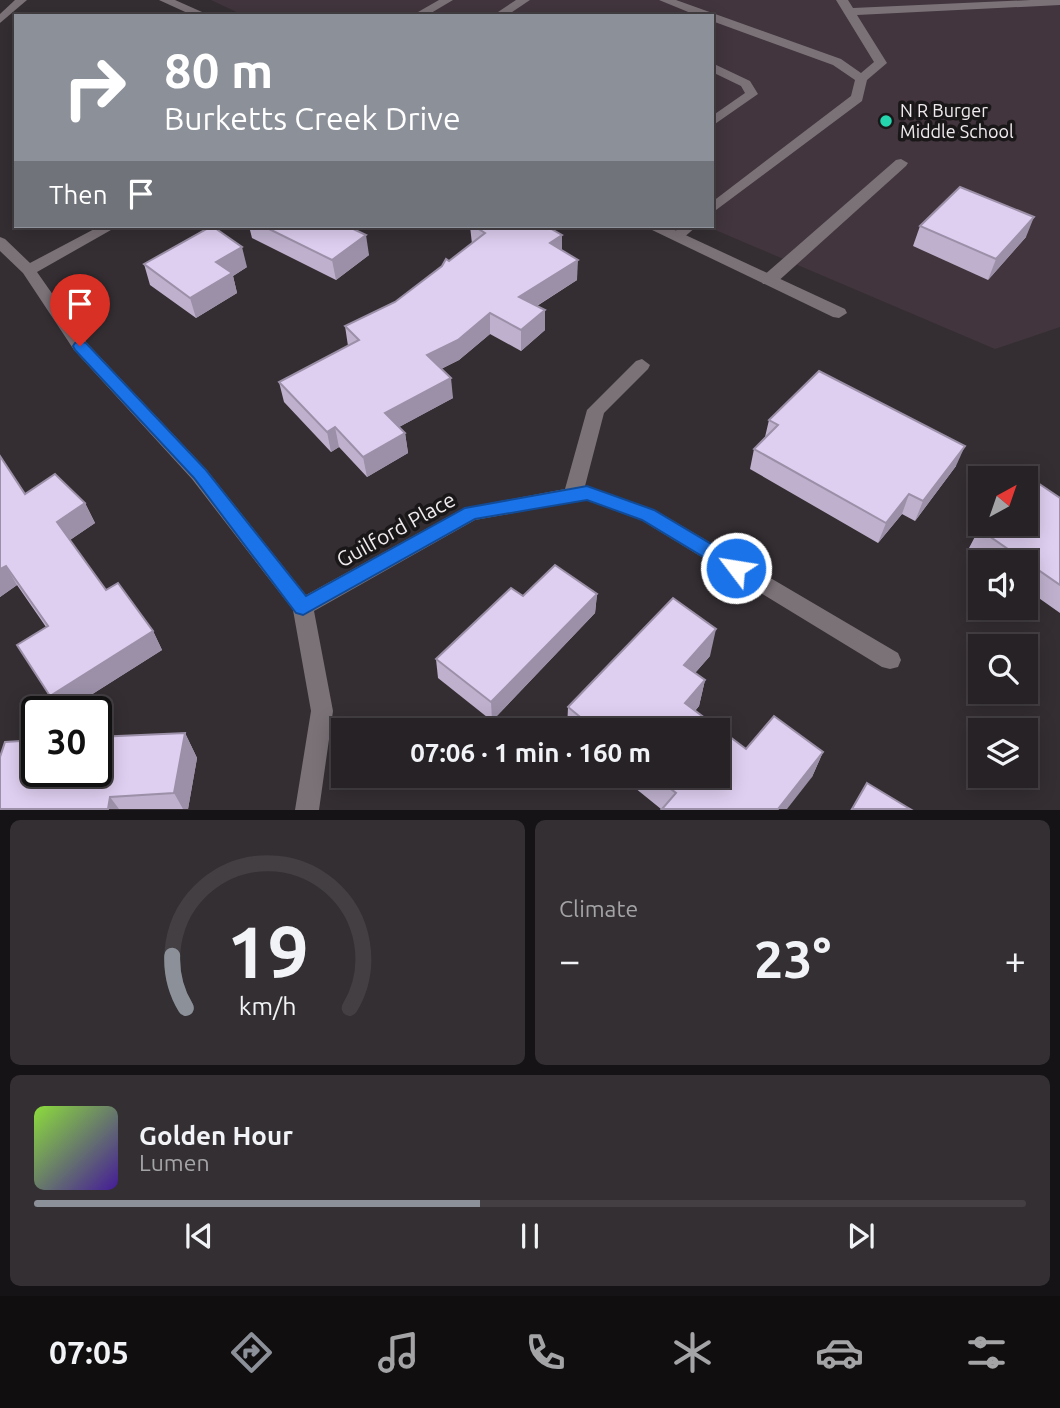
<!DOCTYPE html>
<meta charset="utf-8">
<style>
:root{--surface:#272226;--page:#332f32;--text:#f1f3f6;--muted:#a4a4a7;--line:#433f43;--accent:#8c9099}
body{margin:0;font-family:Ubuntu,sans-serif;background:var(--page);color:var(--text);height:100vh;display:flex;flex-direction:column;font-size:26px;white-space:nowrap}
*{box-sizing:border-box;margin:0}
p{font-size:23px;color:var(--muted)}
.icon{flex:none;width:38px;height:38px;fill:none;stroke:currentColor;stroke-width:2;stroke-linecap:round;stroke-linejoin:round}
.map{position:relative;height:810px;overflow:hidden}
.drawer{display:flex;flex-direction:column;gap:10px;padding:10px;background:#151315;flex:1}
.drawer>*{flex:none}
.banner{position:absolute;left:14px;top:14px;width:700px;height:214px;border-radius:0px;box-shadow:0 4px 18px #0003,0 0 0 2px var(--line);background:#8c9099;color:#fff;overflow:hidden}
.needle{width:46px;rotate:40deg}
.tools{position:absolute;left:968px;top:466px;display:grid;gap:14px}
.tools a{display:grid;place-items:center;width:70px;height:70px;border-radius:0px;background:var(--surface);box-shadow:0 4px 18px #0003,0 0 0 2px var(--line);font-size:35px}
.speed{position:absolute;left:21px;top:696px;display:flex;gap:14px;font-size:35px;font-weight:700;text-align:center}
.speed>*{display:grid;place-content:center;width:91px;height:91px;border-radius:50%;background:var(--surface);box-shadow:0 4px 18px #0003,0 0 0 2px var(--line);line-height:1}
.speed .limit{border:4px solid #111;border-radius:10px;background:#fff;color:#111}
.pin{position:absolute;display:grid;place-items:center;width:60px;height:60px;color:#fff;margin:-72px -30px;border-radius:50% 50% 50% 0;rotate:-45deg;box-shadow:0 0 7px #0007}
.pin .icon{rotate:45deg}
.me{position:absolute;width:77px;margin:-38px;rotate:301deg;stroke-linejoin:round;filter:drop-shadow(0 0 5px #0008)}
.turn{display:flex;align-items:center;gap:24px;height:147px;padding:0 35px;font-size:32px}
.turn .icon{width:91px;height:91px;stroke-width:2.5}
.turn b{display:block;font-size:49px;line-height:60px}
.then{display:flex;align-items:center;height:66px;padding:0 35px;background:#0003;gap:14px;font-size:26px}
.big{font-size:52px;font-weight:700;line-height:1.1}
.drawer .widget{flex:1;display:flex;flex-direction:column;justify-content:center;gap:10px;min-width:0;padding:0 24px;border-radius:10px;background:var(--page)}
.drawer .dial{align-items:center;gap:0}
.dial svg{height:182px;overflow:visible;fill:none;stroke:var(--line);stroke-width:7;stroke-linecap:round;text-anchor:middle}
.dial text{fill:var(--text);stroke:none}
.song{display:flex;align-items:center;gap:21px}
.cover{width:84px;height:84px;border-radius:10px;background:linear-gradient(135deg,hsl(90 70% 55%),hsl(260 70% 35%))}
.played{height:7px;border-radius:4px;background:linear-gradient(90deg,var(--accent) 45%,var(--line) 45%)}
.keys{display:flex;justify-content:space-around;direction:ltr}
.heat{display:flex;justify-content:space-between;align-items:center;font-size:38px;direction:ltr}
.drawer .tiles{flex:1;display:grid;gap:10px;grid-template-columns:1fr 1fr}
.widget:last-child{grid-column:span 2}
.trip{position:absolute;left:331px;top:718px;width:399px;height:70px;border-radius:0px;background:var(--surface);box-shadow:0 4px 18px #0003,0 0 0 2px var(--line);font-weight:700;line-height:70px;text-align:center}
.tab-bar{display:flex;height:112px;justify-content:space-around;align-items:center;background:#100e0f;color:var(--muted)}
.tab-bar .icon{width:49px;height:49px}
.tab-bar .selected{color:var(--accent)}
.tab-bar b{font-size:32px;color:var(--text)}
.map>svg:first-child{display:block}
.built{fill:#42353d}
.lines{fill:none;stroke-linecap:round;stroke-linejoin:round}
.lane{fill:#7b7278;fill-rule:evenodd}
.street{fill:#7b7278;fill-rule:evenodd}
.secondary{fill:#7b7278;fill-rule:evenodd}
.wall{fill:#bfb1ce}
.shaded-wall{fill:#9b90a8}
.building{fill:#decef0;stroke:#9b90a8;stroke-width:2}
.route{fill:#1a73e8;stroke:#114b97;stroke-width:2}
.poi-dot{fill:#25d5ae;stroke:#1a1719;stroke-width:2.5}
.labels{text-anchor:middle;stroke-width:7;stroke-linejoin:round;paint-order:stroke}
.far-poi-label{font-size:18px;fill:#f0ebee;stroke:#1a1719;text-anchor:start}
.street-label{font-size:21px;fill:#f0ebee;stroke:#1a1719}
</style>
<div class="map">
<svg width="1060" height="810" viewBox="0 0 1060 810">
<rect width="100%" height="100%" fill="#342e32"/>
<!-- built -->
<path class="built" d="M211 0H1060V327L995 349 706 226H712V16H245Z"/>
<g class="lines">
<!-- lane -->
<g class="lane">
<path d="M439 0H453L426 16H411Z"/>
<path d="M516 0H530L506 16H492Z"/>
<path d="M659 0H676L841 59 861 73 874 62 836 0H848L853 8 1031 0H1060V5L857 15 887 63 867 80 862 101 712 213V202L851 96 855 80 833 65 712 21V16H698Z"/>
<path d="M712 63 750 81 758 94 712 126V116L745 93 741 86 712 72Z"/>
<path d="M901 159 908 163 906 166 775 284H763L761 280 763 276 896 160Z"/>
<path d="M681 226H697L682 239H672L670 236Z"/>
</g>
<!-- street -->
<g class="street">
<path d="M15 0H27L0 23V14Z"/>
<path d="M100 226H118L37 272 86 342 206 469 306 595 464 508 565 489 587 410 636 361 642 359 650 365 648 369 604 413 585 486 655 510 898 653 901 660 898 667 890 669 882 667 641 520 586 500 475 520 314 611 333 711 319 810H295L311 711 293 610 192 479 74 350 23 273 0 251V237L5 239 30 263Z"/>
</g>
<!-- secondary -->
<g class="secondary">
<path d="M159 0H175L211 16H194Z"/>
<path d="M648 226H666L845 309 847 313 839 318 833 317 650 229Z"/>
</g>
</g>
<!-- wall -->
<g class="wall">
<path d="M249 226H355L353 228 369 255 336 280 252 238Z"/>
<path d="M470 226H546L562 235V250L577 280 537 306 545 330 521 351 490 334 459 360 441 369 453 398 399 427 405 433 408 453 367 477 339 447 331 452 284 402 279 382 348 346 345 326 395 302 472 244Z"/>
<path d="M920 226 1026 237 988 280 913 246Z"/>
<path d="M144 264 247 267 233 276 237 293 196 318 150 285Z"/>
<path d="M769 420 956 466 915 521 902 514 878 543 750 469 754 449 765 437Z"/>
<path d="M0 456 25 494 85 503 95 523 70 540 106 590 153 631 162 650 64 712H60L17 645 46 627 17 585 0 597Z"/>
<path d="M1060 498V613L1026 589V562H988L969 548 979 529Z"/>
<path d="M597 594 595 613 492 721 438 678 436 659 523 596Z"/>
<path d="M710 656 695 673 705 680 699 706 695 711 746 749 823 752 812 777 661 809 619 775H718V730H567L568 707Z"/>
<path d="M185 733 197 758 188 809H0Z"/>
</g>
<!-- shaded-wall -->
<g class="shaded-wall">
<path d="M1034 217 1026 237 988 280 996 259Z"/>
<path d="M366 235 369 255 336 280 332 260Z"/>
<path d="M562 235V256L550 243Z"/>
<path d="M242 247 247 267 233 276 237 293 196 318 190 298 216 262Z"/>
<path d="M578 260 577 280 519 317V297Z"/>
<path d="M545 310V330L521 351V330Z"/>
<path d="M490 313V334L459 360 429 375 427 355Z"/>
<path d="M451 378 453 398 388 433 385 413Z"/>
<path d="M335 427 339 447 331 452 327 432Z"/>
<path d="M405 433 408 453 367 477 363 457Z"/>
<path d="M965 446 956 466 915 521 923 501Z"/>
<path d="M909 494 902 514 878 543 886 523Z"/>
<path d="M85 503 95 523 67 542 57 522Z"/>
<path d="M6 566 17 585 0 597V569Z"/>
<path d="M597 594 595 613 492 721 491 702Z"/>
<path d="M716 629 710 656 679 691 684 665Z"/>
<path d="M153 631 162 650 64 712H60L50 696Z"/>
<path d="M705 680 699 706 679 729 685 703Z"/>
<path d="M185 733 197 758 188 809H183L174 793Z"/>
<path d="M823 752 812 777 787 809H778Z"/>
<path d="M110 797 119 809H108Z"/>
</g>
<!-- building -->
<g class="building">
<path d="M960 187 1034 217 996 259 920 226Z"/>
<path d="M212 226 242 247 216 262 232 273 190 298 144 264Z"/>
<path d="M263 226H347L366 235 332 260Z"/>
<path d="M474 226H546L562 235 550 243 578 260 519 297 545 310 521 330 490 313 458 340 427 355 451 378 385 413 405 433 363 457 335 427 327 432 279 382 359 340 345 326 395 302 442 266 446 259 449 261 485 233Z"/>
<path d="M819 371 965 446 923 501 909 494 886 523 754 449 778 425 769 420Z"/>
<path d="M0 456 25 494 55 474 85 503 57 522 106 590 118 583 153 631 50 696 17 645 48 626 6 566 0 569Z"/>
<path d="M1032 479 1060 498V585L979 529 984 523H1026V486Z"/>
<path d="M555 565 597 594 491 702 436 659 511 588 523 596Z"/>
<path d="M673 598 716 629 684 665 705 680 685 703 746 749 774 716 823 752 778 809H662L676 793 653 775H718V730H596L568 707Z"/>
<path d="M185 733 174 793 110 797 108 809H0V757L5 742 37 740V772H96V737Z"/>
<path d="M867 783 910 809H852Z"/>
</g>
<!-- route -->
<path class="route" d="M80 341 86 343 205 469 306 596 465 508 587 486 654 510 743 563 745 568 743 573 736 575 730 573 642 520 587 500 475 519 303 615 296 613 194 478 75 350 73 346 75 343Z"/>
<!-- markers -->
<circle class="poi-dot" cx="886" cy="121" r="7"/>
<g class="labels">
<!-- far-poi labels -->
<g class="far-poi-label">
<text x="900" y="117">N R Burger<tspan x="900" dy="21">Middle School</tspan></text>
</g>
<!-- street labels -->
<g class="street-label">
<text transform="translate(396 530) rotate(-29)" y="7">Guilford Place</text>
</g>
</g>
</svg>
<div class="tools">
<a><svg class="needle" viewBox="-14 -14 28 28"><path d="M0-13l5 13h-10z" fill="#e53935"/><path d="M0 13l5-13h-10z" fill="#a4a4a7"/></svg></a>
<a><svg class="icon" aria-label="sound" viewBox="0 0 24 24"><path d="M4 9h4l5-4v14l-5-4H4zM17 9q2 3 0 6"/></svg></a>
<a><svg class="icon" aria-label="search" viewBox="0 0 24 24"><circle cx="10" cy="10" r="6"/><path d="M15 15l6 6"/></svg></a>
<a><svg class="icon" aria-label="layers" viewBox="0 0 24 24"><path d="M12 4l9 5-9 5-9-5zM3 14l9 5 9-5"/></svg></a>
</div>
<div class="speed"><div class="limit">30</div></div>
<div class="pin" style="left:80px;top:346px;background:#d93025"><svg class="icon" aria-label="arrive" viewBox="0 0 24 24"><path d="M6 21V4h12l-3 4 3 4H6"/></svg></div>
<svg class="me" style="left:736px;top:568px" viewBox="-20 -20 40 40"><circle r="17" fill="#1a73e8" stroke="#fff" stroke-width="3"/><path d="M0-11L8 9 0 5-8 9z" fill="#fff"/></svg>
<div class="trip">07:06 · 1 min · 160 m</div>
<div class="banner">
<div class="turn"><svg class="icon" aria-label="right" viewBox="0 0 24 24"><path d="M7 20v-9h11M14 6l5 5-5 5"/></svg><div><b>80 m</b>Burketts Creek Drive</div></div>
<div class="then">Then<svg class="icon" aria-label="arrive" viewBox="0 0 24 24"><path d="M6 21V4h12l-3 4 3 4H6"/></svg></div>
</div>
</div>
<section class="drawer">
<div class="tiles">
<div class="widget dial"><svg viewBox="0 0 100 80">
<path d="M14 69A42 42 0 1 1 86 69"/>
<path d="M14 69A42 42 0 0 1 8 46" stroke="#8c9099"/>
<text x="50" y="56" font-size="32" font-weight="700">19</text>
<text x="50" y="72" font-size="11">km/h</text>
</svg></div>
<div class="widget"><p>Climate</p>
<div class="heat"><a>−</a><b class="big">23°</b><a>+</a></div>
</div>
<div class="widget">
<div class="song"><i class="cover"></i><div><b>Golden Hour</b><p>Lumen</p></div></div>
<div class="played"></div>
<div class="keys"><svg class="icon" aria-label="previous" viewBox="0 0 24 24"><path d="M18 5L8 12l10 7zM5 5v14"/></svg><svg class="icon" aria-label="pause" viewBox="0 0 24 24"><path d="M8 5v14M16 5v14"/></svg><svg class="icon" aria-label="next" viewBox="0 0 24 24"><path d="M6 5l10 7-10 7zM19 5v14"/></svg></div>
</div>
</div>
</section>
<nav class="tab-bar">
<b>07:05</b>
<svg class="icon selected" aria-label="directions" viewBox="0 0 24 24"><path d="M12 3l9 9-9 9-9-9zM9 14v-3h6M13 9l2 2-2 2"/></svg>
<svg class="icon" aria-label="music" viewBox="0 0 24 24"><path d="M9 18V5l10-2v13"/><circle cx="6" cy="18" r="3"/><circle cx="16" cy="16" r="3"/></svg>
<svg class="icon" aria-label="phone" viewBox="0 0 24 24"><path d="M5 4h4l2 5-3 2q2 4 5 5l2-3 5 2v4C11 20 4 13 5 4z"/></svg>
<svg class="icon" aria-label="climate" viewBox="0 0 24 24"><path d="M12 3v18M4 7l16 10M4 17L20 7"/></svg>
<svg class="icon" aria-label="car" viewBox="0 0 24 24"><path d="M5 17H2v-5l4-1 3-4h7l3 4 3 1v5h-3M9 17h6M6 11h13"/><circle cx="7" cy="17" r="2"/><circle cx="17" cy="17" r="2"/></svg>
<svg class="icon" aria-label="filters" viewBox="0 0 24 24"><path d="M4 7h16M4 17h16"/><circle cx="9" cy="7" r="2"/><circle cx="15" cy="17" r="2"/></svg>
</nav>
